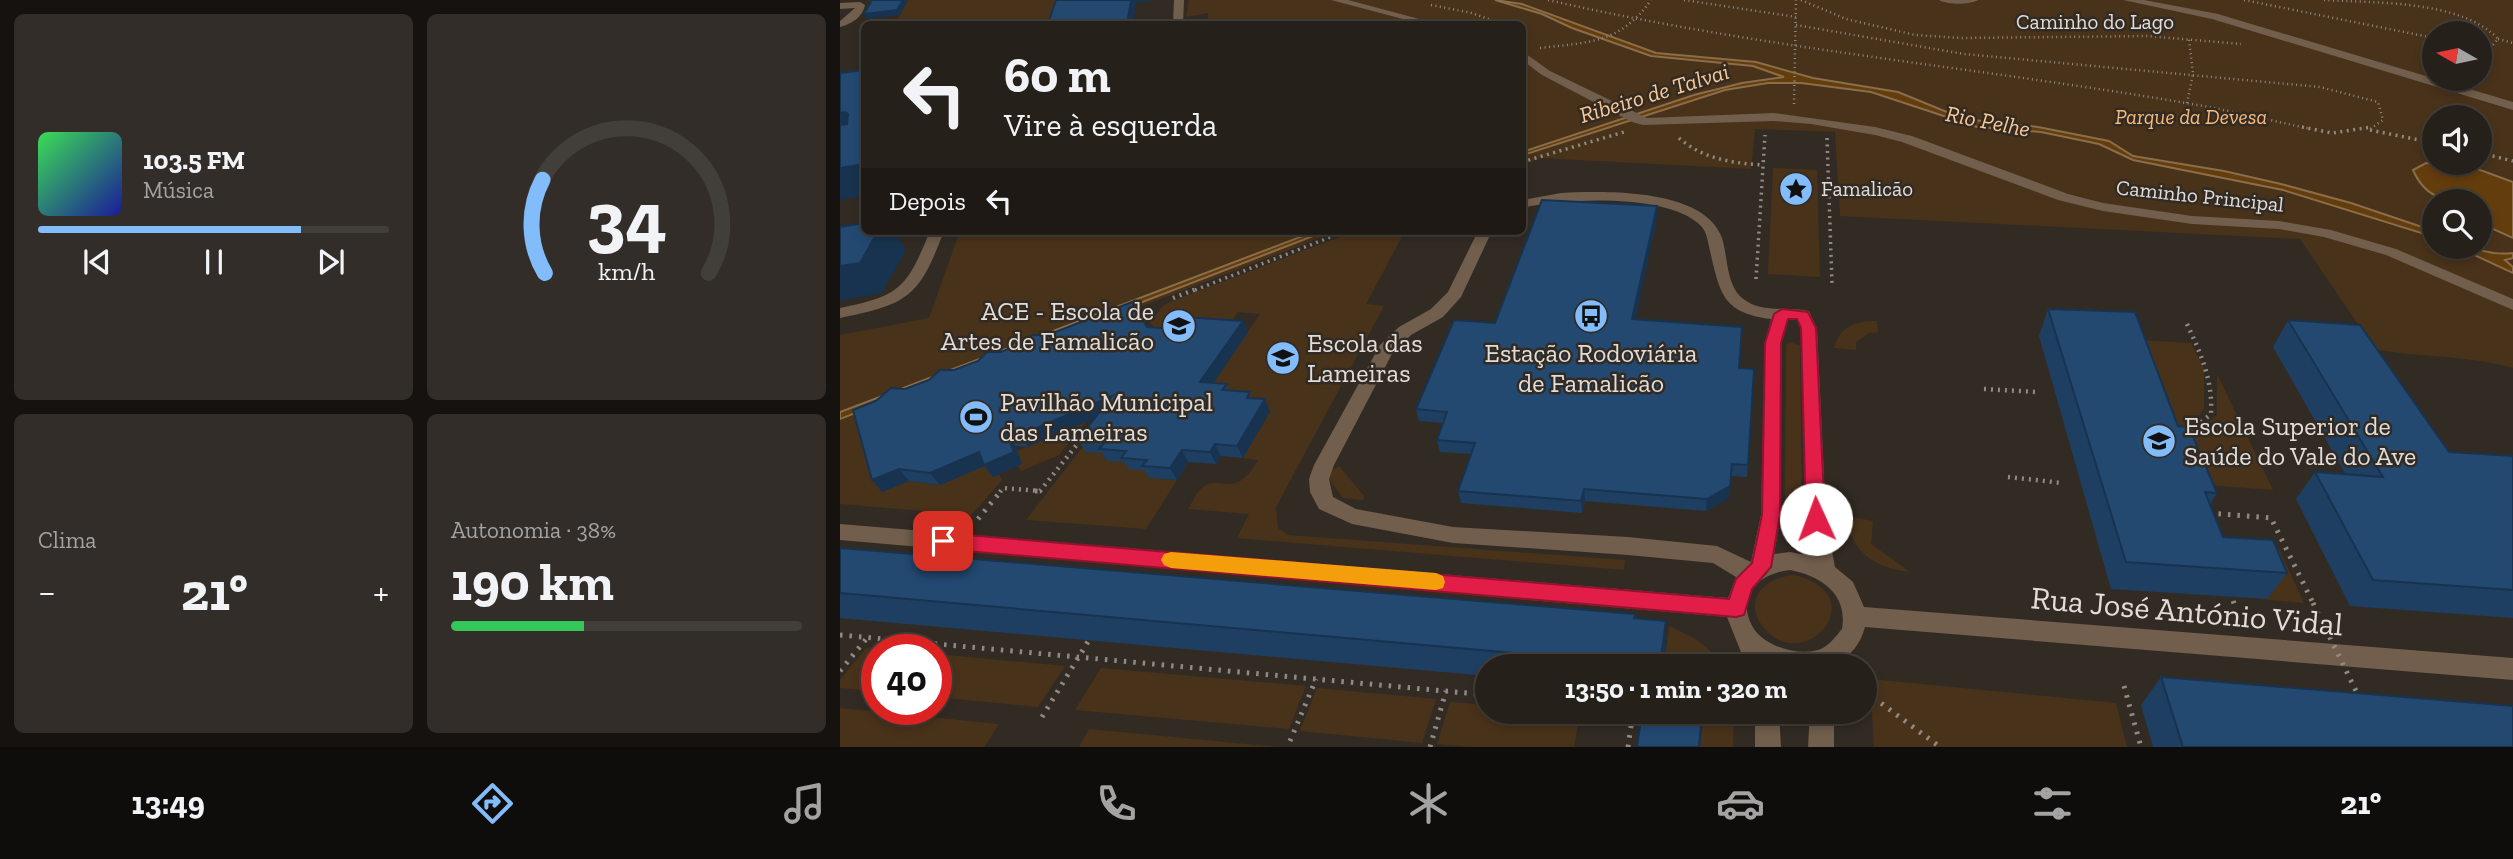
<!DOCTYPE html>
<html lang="pt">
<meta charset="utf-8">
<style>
:root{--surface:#26201b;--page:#322d28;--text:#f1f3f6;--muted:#a4a3a3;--line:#423e3a;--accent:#83bcfb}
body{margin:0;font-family:"Zilla Slab",serif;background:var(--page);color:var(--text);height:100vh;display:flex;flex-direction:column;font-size:26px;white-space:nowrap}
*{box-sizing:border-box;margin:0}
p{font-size:23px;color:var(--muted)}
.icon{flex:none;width:38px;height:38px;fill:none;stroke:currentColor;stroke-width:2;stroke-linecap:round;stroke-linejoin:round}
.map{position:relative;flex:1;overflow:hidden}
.sheet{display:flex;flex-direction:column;gap:14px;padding:14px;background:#15120f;width:840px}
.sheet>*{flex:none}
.guide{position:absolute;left:21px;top:21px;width:665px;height:214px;border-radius:10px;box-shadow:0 4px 10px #0003,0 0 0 2px var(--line);background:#26201b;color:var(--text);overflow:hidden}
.needle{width:46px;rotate:279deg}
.fabs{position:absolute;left:1582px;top:21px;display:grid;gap:14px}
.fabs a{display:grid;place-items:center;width:70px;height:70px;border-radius:50%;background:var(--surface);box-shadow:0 4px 10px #0003,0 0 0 2px var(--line);font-size:35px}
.speed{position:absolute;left:21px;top:634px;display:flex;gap:14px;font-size:35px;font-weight:700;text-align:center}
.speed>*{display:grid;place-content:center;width:91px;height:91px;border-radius:50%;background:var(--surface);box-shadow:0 4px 10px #0003,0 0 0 2px var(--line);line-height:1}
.speed .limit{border:10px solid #d22;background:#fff;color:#111}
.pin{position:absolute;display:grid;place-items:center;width:60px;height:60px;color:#fff;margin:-30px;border-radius:14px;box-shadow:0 4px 10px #0006}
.me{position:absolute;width:77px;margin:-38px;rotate:358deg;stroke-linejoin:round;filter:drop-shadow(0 0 5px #0008)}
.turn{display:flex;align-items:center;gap:24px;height:147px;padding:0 28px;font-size:32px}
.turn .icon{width:91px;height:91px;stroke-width:2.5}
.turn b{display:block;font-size:49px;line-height:60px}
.then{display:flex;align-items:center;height:66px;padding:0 28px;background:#0003;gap:14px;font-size:26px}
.big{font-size:52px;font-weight:700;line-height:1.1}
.sheet .widget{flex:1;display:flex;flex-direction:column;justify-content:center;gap:10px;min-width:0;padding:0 24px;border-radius:10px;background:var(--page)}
.sheet .dial{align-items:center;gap:0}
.dial svg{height:182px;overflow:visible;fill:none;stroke:var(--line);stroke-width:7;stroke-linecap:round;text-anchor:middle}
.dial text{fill:var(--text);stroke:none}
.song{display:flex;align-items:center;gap:21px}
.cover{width:84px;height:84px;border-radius:10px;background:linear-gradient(135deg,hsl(130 70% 55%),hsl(240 70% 35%))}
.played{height:7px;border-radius:4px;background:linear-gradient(90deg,var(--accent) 75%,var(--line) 75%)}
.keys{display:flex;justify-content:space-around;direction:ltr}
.heat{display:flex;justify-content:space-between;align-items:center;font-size:38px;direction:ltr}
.charge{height:10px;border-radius:5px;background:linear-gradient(90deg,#34c759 38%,var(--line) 0)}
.sheet .tiles{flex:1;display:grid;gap:14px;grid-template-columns:repeat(2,1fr)}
.trip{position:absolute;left:635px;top:654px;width:402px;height:70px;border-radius:35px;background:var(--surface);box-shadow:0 4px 10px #0003,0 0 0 2px var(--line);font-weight:700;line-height:70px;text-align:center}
.dock{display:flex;height:112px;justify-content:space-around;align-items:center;background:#0f0d0b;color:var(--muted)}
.dock .icon{width:49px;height:49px}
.dock .current{color:var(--accent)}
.dock b{font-size:32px;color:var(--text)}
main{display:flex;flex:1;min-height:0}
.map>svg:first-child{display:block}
.green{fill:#49321a;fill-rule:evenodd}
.water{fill:#643d0d;stroke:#8a6d4a;stroke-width:2}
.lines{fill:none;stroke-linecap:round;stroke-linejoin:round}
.path-far3{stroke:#908a85;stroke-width:2.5;stroke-dasharray:1 3.5;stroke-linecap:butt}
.path-far2{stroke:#908a85;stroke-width:3.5;stroke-dasharray:2 4.5;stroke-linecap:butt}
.path-far1{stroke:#908a85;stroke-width:4.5;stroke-dasharray:2 5;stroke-linecap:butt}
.path{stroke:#908a85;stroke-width:5;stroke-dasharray:2.5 7;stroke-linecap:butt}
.minor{fill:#715e4c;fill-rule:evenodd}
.path-bridge{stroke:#908a85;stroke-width:5;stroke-dasharray:2.5 7;stroke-linecap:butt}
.wall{fill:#1e3f61}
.shaded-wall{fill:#18334f}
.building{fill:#234971;stroke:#18334f;stroke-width:2}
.route{fill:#e11d48;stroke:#92132f;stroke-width:2}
.slow{fill:#f59e0b}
.labels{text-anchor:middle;stroke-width:5;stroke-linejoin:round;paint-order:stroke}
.far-street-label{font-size:21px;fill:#e2ddd9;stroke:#322b24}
.far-park-label{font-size:21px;font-style:italic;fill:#faba79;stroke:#322b24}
.far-poi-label{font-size:21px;fill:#e2ddd9;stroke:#322b24;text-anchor:start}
.far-water-label{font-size:23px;font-style:italic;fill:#fcc996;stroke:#322b24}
.poi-label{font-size:26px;fill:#e2ddd9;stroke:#322b24;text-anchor:start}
.near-street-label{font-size:32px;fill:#e2ddd9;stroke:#322b24}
</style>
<main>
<section class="sheet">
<div class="tiles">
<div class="widget">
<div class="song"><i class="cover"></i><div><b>103.5 FM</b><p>Música</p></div></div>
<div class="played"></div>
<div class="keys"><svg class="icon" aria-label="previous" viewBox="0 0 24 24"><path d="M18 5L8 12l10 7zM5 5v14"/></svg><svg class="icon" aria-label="pause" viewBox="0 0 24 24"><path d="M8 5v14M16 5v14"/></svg><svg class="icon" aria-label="next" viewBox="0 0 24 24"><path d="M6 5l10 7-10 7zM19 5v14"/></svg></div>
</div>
<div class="widget dial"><svg viewBox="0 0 100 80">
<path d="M14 69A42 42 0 1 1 86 69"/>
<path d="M14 69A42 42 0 0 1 13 28" stroke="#83bcfb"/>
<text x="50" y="56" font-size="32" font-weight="700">34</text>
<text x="50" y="72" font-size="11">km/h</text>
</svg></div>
<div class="widget"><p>Clima</p>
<div class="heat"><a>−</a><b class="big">21°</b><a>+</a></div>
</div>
<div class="widget"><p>Autonomia · 38%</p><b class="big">190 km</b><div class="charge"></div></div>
</div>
</section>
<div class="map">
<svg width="1673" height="747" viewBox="0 0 1673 747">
<rect width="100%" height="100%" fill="#322b24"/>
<!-- green -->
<g class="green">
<path d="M68 0H218L216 24H39L41 22 57 20Z"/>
<path d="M349 0H1673V368C1629 355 1580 358 1535 349L1460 239 1000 216 995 132 915 129 911 169 700 158 691 162 683 160V155L690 152 683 153 682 24H346V22L368 19V13L346 17ZM1594 33H1640V79H1594ZM1594 117H1640V163H1594ZM1594 201H1640V247H1594Z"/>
<path d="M933 168 977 170 980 277 928 274Z"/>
<path d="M120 231H476L0 412V335L89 318Z"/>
<path d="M486 231H498L295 309 69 481 100 485 148 464 153 477 159 474 162 480 131 515 0 504V419Z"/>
<path d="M515 231H565L526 304 544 306 436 507 438 528 448 535 785 560 784 570 397 538 409 514 348 509C352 503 355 495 360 490 378 470 393 504 418 460L403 458 430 412 366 394 420 314 398 312 385 331 283 341 314 328 310 322 323 306 330 302Z"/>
<path d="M1037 321 1038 332 1029 333 1016 342V350L994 348C1000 326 1015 321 1037 321Z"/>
<path d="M1298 340 1351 343 1364 369V409L1352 424 1331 438Z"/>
<path d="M950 342 960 346 962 507 945 505 946 345Z"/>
<path d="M1377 374 1433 490 1357 484 1334 448 1377 415Z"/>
<path d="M264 400 219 455 181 471 178 466 182 464 177 451 227 430 243 406Z"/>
<path d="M273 408 272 454 314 472 310 478 337 480 306 529 186 520Z"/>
<path d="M499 466 524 496 523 500 503 498 488 478 489 472Z"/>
<path d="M1006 516 1033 521 1031 544 1070 572C1036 568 1011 553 1006 516Z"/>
<path d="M1398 546 1439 549 1464 603 1420 599Z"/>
<path d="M954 575C1038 595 961 681 921 624 903 597 928 577 954 575Z"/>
<path d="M829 626C851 636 870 644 881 667H824Z"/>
<path d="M26 648 43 649H37V691L0 688V680Z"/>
<path d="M96 654 225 666 198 707 96 697Z"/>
<path d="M261 668 466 686 449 729 235 710Z"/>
<path d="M1030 679 1276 703 1287 747H1034Z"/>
<path d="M477 688 596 699 582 743 460 731Z"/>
<path d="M610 702 647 705 648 712 740 714 734 747H630L597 744Z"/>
<path d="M0 708 159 724 144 747H0Z"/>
<path d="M863 712H894L893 747H860Z"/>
<path d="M249 729 438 747H239Z"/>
</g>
<!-- water -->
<g class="water">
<path d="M655 0 682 4 816 53 916 62 973 78 1058 92 1124 119 1198 127 1269 141 1293 156 1384 171 1441 184 1511 203 1594 231V237L1443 190 1293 160 1259 144 1201 132 1137 127 1031 92 961 83H928L885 90 683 155 688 150 854 95 902 83 944 77 913 66 811 56 732 28 702 14Z"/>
<path d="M1586 163 1624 164 1673 182V238L1640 223V201C1609 201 1587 202 1573 170Z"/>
<path d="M476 231H486L0 419V412Z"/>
<path d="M1617 247C1638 247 1649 256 1673 253V258L1665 260 1673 267V273Z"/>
</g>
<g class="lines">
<!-- path-far3 -->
<g class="path-far3">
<path d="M708 0C918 48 1134 67 1346 103 1388 110 1429 120 1471 129"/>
<path d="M844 0 956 17"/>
<path d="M961 0 1006 19 1075 35 1122 38 1307 36 1401 44"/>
<path d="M1404 0 1594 38"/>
<path d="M1484 0C1535 3 1622 0 1658 39L1653 45H1640"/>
<path d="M591 5 632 13 662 24"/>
<path d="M956 25 1124 54 1480 87 1538 102 1543 120 1530 129"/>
<path d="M1658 39 1673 43"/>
<path d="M700 48C749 42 780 44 811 0"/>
<path d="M1347 103 1353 74 1349 39"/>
<path d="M954 104 956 0"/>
</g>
<!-- path-far2 -->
<g class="path-far2">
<path d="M1462 127 1492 133 1532 127"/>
<path d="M1530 130 1594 143"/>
<path d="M839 138C863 159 892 163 923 165"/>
<path d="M987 138 992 284"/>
<path d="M1640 153 1673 161"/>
<path d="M682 162 784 132"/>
<path d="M916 279 925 135"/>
<path d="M355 290 506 231"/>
</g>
<!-- path-far1 -->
<g class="path-far1">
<path d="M333 298 359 288"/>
<path d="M1347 324C1361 354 1373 381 1371 414L1348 433"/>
<path d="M1144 389 1197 392"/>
<path d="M1168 477 1222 483"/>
<path d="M160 492 163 488 200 491 243 437"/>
</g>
<!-- path -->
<g class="path">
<path d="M195 491H200"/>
<path d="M1369 513 1431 518 1473 603"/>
<path d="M138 519 161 491"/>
<path d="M1390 592 1396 609"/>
<path d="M0 635 648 695"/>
<path d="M0 671 27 638"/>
<path d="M1284 686 1301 747"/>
<path d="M1026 692 1100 747"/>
<path d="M202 717 249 640"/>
<path d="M450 741 476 679"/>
<path d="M590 747 606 691"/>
<path d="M788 747 793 712"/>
</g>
<!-- minor -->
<g class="minor">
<path d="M334 0H344L343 24H333Z"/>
<path d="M491 0H508L598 24H582Z"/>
<path d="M1099 0H1138C1129 5 1108 5 1099 0Z"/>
<path d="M1283 0H1304L1378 14 1673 102V110L1372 19Z"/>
<path d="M20 2 25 5C23 17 11 24 0 27V21L15 8 0 9V3Z"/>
<path d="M682 51 710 71 807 118 934 113 1035 127 1072 136 1228 194 1263 203 1352 216 1439 221 1491 230 1556 249 1673 299V310L1546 255 1484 237 1439 229 1352 224 1263 211 1218 200 1062 142 1035 135 971 124 934 121 803 125 792 122 702 75 682 60Z"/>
<path d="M721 193C765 191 864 188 882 238 888 257 886 284 902 298 921 314 947 306 969 311L977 329 986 519 995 567 1013 582 1024 607 1673 658V680L1025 627C1011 682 947 667 907 667L887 617 0 540V524L888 598 896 577 873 563 788 555 613 543 512 524 479 509 470 492 469 479 474 465 540 345 559 327 591 309 608 292 638 231H652L621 297 603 317 571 335 553 352 494 465 489 479 493 497 516 509 613 527 788 537 877 546 911 562 921 515 925 343 931 319C883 313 880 294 870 251 868 243 867 232 861 226 830 193 723 198 682 208V200ZM948 320H957L961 329 966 519 972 556 950 552 934 554 941 515V343ZM950 570C981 576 1008 594 1002 629 996 636 991 643 983 648 964 658 925 647 914 629 894 597 919 573 950 570Z"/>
<path d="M90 231H104C79 297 69 304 0 318V308C61 296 67 287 90 231Z"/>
<path d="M915 712H939L941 747H915Z"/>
<path d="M970 712H994V747H968Z"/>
</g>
<!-- path-bridge -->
<path class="path-bridge" d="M1473 603 1518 695"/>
</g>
<!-- wall -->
<g class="wall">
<path d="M817 217 795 320 899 368 914 369 907 477 891 476 889 498 866 511 745 501 742 513 621 503 618 491 631 454 600 452 597 440 603 423 579 421 576 409 655 323Z"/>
<path d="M1208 309 1377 493 1370 504 1383 537 1447 573 1427 599 1271 589 1199 336Z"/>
<path d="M1448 320 1609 452 1673 456V618L1510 606 1456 499 1475 472 1506 475 1433 347Z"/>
<path d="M307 327 408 332 373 383 387 384 389 391 413 398 430 411 403 458 381 456 376 464 348 462 337 480 309 478 305 471 289 469 284 462 267 461 262 453 246 452 238 440 255 418 188 447 175 446 182 464 153 477 144 466 100 485 69 481 42 492 65 389 208 335Z"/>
<path d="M0 548 826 621V648L824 666 835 667H648V676L0 618Z"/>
<path d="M1321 677 1673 747H1313L1301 705Z"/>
</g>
<!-- shaded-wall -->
<g class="shaded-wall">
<path d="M63 0H68L60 15 27 19 24 14Z"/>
<path d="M291 0H311V1L296 3 293 24H287Z"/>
<path d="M5 112 24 139 0 145V113Z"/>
<path d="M24 164V196L0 200V168Z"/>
<path d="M817 206V217L793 331 792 319Z"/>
<path d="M38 231H53L66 250 42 293 0 301V266Z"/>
<path d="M403 321 408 332 366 394 360 382Z"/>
<path d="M272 396 279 408 188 447 180 435Z"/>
<path d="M425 399 430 411 403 458 397 446Z"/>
<path d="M167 434 175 446 182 464 153 477 144 466 100 485 90 473Z"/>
<path d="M375 444 381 456 376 464 370 452Z"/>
<path d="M342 450 348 462 337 480 330 468Z"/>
<path d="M892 464 889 498 866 511 867 499Z"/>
<path d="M59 469 69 481 42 492 32 480Z"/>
<path d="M744 489 745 501 742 513 741 501Z"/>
<path d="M826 621V648L824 667H820Z"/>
<path d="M862 712H863L860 747H859Z"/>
</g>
<!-- building -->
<g class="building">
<path d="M32 0H63L57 10 24 14Z"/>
<path d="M216 0H291L287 24H208Z"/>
<path d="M24 70V164L0 168V125L7 124 8 114 5 112 0 113V73Z"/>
<path d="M702 200 817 206 792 319 902 327 899 368 914 369 908 465 892 464 890 486 867 499 744 489 741 501 618 491 635 443 597 440 607 412 576 409 614 320 655 323Z"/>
<path d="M24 223V231H38L20 263 0 266V227Z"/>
<path d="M292 302 307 327 334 329 343 317 403 321 360 382 387 384 382 390 410 392 407 398 425 399 397 446 375 444 370 452 342 450 330 468 302 466 307 460 281 458 286 451 259 449 265 442 238 440 272 396 180 435 167 434 174 452 144 465 139 452 90 473 59 469 32 480 13 410 36 401 51 388 65 389 89 380 100 370H114L138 361 147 352H161L184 343 192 335H208Z"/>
<path d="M1208 309 1295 312 1338 426 1349 427 1377 493 1365 492 1383 537 1433 540 1447 573 1286 562Z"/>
<path d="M1448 320 1520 325 1609 452 1673 456V590L1533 580 1475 472 1543 477Z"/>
<path d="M0 548 795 614 794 618 826 621 820 665 836 667H808V665L0 593Z"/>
<path d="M1321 677 1673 706V747H1343Z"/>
<path d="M802 712H862L859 747H797Z"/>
</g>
<!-- route -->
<path class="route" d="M942 309 968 312 976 328 985 519 982 524 976 526 969 524 966 519 961 328 957 319H948L941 343 940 515 931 567 912 589 904 615 896 617 103 549 97 546 94 541 97 535 103 533 889 599 896 579 912 563 922 515 925 343 934 314Z"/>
<!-- slow -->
<path class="slow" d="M331 552 596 573 603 576 605 582 603 588 596 590 331 568 324 565 321 560 324 554Z"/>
<!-- icons -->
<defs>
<g id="sight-disc" transform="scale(1.75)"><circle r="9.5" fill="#83bcfb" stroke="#322b24"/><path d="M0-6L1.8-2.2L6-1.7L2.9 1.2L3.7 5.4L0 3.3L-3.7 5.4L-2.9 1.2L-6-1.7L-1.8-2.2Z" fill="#111"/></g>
<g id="bus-disc" transform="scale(1.75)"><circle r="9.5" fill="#83bcfb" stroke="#322b24"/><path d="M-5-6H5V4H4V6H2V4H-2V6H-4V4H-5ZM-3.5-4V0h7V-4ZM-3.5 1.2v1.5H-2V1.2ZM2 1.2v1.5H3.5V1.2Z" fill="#111"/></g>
<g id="school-disc" transform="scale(1.75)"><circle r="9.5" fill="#83bcfb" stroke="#322b24"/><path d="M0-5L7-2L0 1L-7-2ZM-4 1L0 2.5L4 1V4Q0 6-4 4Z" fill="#111"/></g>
<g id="stadium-disc" transform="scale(1.75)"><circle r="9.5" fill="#83bcfb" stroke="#322b24"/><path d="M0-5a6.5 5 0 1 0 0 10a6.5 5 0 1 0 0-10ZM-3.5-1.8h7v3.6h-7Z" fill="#111"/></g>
<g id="university-disc" transform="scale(1.75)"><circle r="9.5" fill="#83bcfb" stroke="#322b24"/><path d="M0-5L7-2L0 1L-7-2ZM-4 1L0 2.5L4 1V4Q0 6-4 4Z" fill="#111"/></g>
</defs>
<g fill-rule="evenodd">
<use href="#sight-disc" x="956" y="189"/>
<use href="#bus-disc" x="751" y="316"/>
<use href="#school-disc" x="339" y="326"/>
<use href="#school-disc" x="443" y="358"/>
<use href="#stadium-disc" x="136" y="417"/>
<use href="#university-disc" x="1319" y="441"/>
</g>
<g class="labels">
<!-- far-street labels -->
<g class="far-street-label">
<text x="1255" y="29">Caminho do Lago</text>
<text transform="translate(1360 196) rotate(6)" y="7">Caminho Principal</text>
</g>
<!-- far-park labels -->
<g class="far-park-label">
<text x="1351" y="124">Parque da Devesa</text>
</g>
<!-- far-poi labels -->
<g class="far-poi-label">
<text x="981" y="196">Famalicão</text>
</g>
<!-- far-water labels -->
<g class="far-water-label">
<text transform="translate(814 93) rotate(-17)" y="8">Ribeiro de Talvai</text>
<text transform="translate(1148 121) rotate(11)" y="8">Rio Pelhe</text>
</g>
<!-- poi labels -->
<g class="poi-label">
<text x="314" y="320" text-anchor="end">ACE - Escola de<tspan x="314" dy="30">Artes de Famalicão</tspan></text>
<text x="467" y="352">Escola das<tspan x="467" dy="30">Lameiras</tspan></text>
<text x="751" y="362" text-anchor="middle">Estação Rodoviária<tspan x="751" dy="30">de Famalicão</tspan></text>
<text x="160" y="411">Pavilhão Municipal<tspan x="160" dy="30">das Lameiras</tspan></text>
<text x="1344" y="435">Escola Superior de<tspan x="1344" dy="30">Saúde do Vale do Ave</tspan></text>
</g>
<!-- near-street labels -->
<g class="near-street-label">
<text transform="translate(1347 611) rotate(5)" y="11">Rua José António Vidal</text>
</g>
</g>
</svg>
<div class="fabs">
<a><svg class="needle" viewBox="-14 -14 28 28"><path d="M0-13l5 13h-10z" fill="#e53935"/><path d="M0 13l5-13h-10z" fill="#a4a3a3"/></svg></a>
<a><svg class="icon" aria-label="sound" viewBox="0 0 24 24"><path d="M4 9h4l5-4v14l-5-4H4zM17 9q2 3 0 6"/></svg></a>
<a><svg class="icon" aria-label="search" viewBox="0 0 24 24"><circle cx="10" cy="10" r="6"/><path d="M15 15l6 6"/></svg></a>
</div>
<div class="speed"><div class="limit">40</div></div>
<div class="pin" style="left:103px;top:541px;background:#d93025"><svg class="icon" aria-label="arrive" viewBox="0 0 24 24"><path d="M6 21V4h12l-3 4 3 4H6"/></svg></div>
<svg class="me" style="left:976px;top:519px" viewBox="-20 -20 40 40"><circle r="19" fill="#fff"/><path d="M0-13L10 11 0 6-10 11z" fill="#e11d48"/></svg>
<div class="trip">13:50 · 1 min · 320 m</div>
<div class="guide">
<div class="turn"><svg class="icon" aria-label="left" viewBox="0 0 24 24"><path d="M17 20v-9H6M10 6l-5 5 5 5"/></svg><div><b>60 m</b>Vire à esquerda</div></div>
<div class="then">Depois<svg class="icon" aria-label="left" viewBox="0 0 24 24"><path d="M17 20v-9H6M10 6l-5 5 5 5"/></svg></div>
</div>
</div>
</main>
<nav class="dock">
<b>13:49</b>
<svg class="icon current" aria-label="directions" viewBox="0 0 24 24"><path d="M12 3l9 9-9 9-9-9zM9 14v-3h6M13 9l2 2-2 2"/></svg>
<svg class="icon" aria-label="music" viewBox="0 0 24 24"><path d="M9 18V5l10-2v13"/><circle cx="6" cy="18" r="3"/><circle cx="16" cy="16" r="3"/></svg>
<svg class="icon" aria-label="phone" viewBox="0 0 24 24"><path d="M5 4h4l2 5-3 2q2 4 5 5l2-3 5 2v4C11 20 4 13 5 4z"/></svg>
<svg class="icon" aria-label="climate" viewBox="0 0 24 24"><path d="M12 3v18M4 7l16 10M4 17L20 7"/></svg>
<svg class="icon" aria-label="car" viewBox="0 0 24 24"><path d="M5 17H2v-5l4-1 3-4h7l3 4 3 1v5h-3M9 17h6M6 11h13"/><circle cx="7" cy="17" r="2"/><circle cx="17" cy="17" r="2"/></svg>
<svg class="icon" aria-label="filters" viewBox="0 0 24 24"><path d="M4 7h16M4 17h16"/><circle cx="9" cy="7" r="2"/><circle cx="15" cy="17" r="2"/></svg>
<b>21°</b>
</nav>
